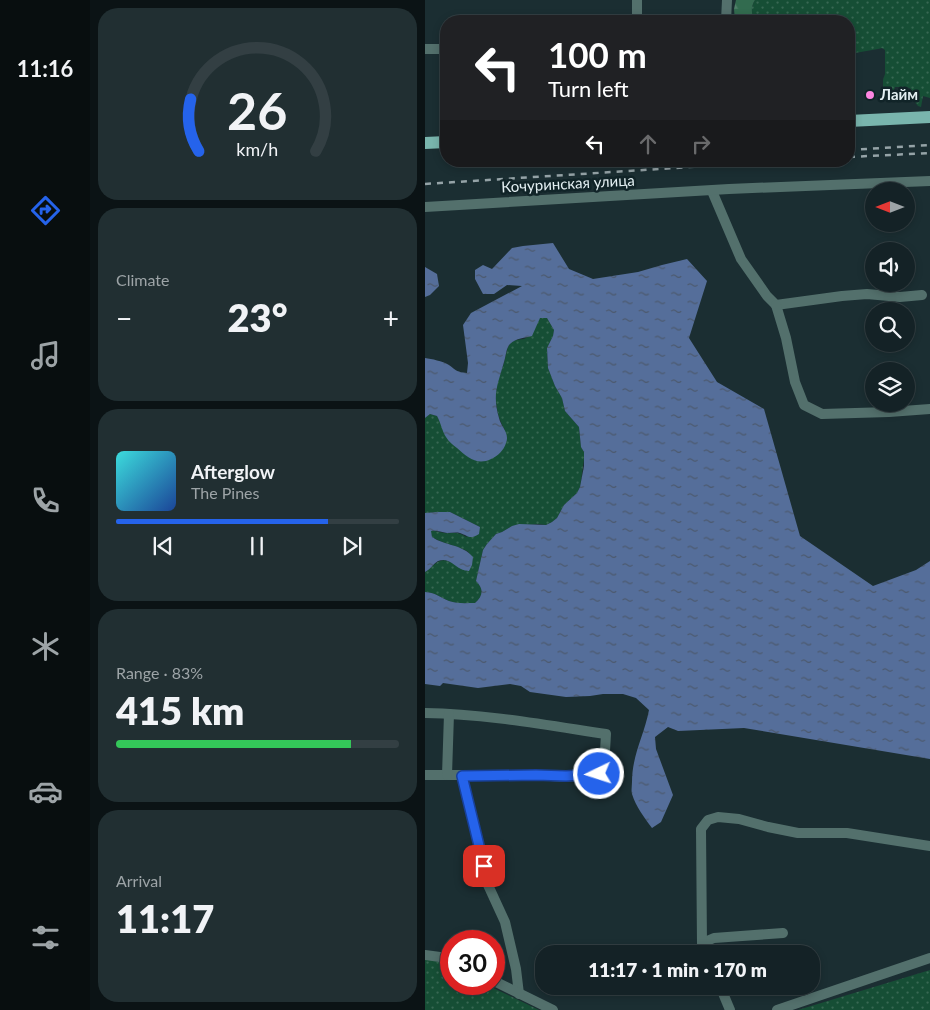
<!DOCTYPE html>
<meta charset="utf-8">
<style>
:root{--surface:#142226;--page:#212f32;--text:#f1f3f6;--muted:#9da4a7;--line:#333f43;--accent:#2563eb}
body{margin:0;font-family:Lato,sans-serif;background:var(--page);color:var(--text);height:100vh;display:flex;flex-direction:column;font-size:19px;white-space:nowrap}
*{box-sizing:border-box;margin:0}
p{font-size:16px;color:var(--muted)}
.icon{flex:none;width:28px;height:28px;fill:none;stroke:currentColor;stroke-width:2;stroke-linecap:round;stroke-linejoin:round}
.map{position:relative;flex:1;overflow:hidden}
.details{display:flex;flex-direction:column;gap:8px;padding:8px;background:#0b1315;width:335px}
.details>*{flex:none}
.guide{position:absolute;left:15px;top:15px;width:415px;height:152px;border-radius:20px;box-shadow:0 2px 8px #0003,0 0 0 1px var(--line);background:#202124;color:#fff;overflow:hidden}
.needle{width:32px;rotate:270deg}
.buttons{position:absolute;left:440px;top:182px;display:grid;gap:10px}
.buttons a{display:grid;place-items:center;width:50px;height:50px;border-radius:50%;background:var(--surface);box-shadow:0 2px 8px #0003,0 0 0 1px var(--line);font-size:25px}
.speed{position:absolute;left:15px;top:930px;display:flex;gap:10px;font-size:25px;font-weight:700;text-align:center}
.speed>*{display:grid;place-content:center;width:65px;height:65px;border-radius:50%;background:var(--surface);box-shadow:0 2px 8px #0003,0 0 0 1px var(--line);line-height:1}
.speed .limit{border:8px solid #d22;background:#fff;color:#111}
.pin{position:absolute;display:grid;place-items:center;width:42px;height:42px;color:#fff;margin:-21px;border-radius:10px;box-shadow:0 2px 8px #0006}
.me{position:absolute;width:55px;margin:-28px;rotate:266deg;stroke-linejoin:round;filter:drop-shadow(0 0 4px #0008)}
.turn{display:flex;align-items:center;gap:18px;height:105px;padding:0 25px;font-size:22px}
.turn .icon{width:65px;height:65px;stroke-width:2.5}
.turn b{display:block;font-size:35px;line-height:42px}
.lanes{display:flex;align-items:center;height:48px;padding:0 25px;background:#0003;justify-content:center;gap:25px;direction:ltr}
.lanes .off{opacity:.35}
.big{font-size:38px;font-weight:800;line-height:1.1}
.details .widget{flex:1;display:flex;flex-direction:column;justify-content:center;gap:8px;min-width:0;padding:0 18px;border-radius:20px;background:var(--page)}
.details .dial{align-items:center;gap:0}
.dial svg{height:130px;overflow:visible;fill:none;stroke:var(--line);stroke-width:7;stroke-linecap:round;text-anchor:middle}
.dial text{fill:var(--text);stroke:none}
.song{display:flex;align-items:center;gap:15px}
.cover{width:60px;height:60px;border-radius:8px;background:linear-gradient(135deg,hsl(180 70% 55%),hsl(220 70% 35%))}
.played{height:5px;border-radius:2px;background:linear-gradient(90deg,var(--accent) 75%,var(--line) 75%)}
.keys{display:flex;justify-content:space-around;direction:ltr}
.heat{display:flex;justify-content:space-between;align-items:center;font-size:28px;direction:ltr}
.charge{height:8px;border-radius:4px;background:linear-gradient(90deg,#34c759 83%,var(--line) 0)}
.trip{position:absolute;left:110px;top:945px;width:285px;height:50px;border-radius:20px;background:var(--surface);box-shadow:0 2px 8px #0003,0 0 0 1px var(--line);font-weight:800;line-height:50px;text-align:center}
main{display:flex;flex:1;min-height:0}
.dock{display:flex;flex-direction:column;width:90px;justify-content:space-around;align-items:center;background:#080e0f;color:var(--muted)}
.dock .icon{width:35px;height:35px}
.dock .on{color:var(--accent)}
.dock b{font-size:22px;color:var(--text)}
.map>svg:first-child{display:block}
.grass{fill:url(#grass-dots)}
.forest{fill:url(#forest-firs)}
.water{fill:url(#water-ripples)}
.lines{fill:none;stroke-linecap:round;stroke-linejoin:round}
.minor{stroke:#53706c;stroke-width:10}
.major{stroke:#79b5ad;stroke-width:12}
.rail{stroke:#95a3a7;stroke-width:2.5;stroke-dasharray:6 6;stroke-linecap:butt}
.route-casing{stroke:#184099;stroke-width:12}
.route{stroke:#2563eb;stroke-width:9}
.poi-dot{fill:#fd86e1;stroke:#112428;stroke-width:2}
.labels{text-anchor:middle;stroke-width:5;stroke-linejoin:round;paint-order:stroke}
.poi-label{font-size:15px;font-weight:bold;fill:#e3eff2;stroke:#112428;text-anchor:start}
.street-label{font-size:15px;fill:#e3eff2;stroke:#112428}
</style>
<main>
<nav class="dock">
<b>11:16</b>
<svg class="icon on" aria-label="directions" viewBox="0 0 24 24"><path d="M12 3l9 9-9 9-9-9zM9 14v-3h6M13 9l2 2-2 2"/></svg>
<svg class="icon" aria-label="music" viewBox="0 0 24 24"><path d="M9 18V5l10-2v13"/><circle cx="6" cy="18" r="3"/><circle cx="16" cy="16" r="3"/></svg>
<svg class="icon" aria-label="phone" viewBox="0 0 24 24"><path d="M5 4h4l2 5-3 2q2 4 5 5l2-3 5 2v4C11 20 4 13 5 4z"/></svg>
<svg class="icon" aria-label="climate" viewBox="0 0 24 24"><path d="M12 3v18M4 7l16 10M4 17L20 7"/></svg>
<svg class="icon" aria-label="car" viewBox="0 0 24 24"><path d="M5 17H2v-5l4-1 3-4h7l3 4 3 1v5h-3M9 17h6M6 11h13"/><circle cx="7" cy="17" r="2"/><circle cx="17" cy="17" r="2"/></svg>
<svg class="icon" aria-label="filters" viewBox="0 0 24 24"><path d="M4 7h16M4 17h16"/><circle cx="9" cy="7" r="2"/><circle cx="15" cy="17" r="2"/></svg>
</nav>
<section class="details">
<div class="widget dial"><svg viewBox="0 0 100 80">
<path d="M14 69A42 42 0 1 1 86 69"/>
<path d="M14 69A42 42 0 0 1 9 37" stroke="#2563eb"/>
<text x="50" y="56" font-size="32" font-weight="700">26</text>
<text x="50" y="72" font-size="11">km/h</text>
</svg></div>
<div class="widget"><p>Climate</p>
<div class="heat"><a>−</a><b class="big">23°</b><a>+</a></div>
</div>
<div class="widget">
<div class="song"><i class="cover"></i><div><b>Afterglow</b><p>The Pines</p></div></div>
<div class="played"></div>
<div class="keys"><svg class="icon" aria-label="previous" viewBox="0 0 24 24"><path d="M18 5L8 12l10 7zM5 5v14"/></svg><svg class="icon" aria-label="pause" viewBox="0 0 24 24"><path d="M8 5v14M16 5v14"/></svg><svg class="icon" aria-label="next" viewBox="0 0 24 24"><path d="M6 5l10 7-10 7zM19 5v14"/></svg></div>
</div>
<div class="widget"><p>Range · 83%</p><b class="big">415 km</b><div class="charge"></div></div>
<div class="widget"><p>Arrival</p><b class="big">11:17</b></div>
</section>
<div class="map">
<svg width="505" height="1010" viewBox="0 0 505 1010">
<defs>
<pattern id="grass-dots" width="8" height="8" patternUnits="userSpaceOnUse" patternTransform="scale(1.25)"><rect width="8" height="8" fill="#164e35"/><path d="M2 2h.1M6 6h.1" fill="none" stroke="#386853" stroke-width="1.8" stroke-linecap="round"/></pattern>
<pattern id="forest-firs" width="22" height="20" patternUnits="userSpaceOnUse" patternTransform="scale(1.25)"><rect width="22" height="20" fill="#326b4f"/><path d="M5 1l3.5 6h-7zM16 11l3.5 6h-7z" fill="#508069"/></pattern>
<pattern id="water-ripples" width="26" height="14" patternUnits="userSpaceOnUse" patternTransform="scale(1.25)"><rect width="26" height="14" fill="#556e9a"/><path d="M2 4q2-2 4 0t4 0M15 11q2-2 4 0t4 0" fill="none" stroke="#4c596d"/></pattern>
</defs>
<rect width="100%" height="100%" fill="#1b2e32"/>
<!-- grass -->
<g class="grass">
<path d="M330 0H505V98L498 96 496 107 493 106 489 101 486 89 482 87H470L469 90H458V80L460 74V50L457 48 453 49 424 54V21H329C327 13 325 8 330 0Z"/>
<path d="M115 317 122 318 129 330 128 336 122 348 123 368 130 386 137 398 140 411 154 427 156 447 159 452V459L155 487 152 493 139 505 132 518 127 522 121 525 114 524 87 526 77 532 71 534 62 544 58 550 51 581C59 589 58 596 50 603 41 603 32 604 24 601 14 597 12 593 0 592V572C5 569 6 567 10 564 19 555 29 564 37 569L44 552C32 545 18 544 7 537L5 530C10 531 14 532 19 533 29 534 32 531 41 537L55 527 25 512 0 513V418L5 414 12 416 15 422 80 430C72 417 69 400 72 385 73 378 77 370 79 363 81 357 81 349 85 344 89 339 94 340 99 339 109 335 111 325 115 317Z"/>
<path d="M0 959 16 962 26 967V984H60L114 1010H0Z"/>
<path d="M505 970V1010H373Z"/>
</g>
<!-- forest -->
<path class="forest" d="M311 0H330C325 8 327 13 329 21H310L309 9Z"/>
<!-- water -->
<g class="water">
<path d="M128 243 144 269 168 279 213 272 237 265 262 259 282 281 264 338 292 382 339 409 375 536 448 586 491 570 505 561V759L319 728 253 731 243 727 230 737 231 749 248 795 236 822 227 828C219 817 211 807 207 794 206 790 207 786 207 782 207 755 219 736 224 710L211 698 198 694H178L165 696 141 697 105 692 96 686 85 684 53 688 18 683 15 686 0 684V592C12 593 14 597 24 601 32 604 42 603 50 603 58 596 59 589 51 581L58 550 62 544 71 534 77 532 87 526 94 524 121 525 127 522 132 518 139 505 152 493 155 487 159 466V452L156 447 154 427 140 411 137 398 130 386 123 368 122 348 128 336 129 330 122 318H115L107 336C100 338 91 338 85 344 81 348 81 356 79 362 73 384 67 394 74 418 76 427 85 433 81 443 79 450 73 456 66 459 52 466 42 457 32 448 28 445 24 442 21 437 17 431 16 423 12 416L5 414 0 418V358C7 359 17 361 24 365 32 371 32 372 42 373L43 363 38 325 46 313 97 286 82 285 69 294H58L50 279V270L58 265 67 269 87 248 98 246Z"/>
<path d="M0 267 12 274 14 286 5 295 0 297Z"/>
<path d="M12 512H25L55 527 54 534C44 540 44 536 35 533 31 532 26 533 22 533 16 532 11 530 6 531L7 537C20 546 37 544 48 557L47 565 44 571C43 571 37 570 36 569 28 565 23 557 13 561 8 564 6 569 0 572V513Z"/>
</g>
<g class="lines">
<!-- minor -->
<g class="minor">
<path d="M212 0V21"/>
<path d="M301 21 302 0"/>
<path d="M0 49H21"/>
<path d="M287 191 316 259 342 296 351 305 417 296 442 294 475 297 497 295"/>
<path d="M0 207 304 189 505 181"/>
<path d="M351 305 361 338 370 382 379 405 397 414 464 412 505 409"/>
<path d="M0 713C61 714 121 725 181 734L179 768 174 774 141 777 111 775H0"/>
<path d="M22 775 24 714"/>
<path d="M37 775 63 885 80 922 91 969 94 994"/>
<path d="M277 945 282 941 289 938 358 933"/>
<path d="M281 954 277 945 276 829 283 820 293 817 314 819 343 827 373 833H422L505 846"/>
<path d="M0 955 15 957 26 962"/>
<path d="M69 981 128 1010"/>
<path d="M295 986 305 1010"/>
<path d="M352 1010 505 958"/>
</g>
<!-- major -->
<g class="major">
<path d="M424 121 505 117"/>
<path d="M0 143 21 142"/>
</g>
<!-- rail -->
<g class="rail">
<path d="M424 150 505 145"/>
<path d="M424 157 505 153"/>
<path d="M0 184 359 161"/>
</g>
</g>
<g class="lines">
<!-- route casing -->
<g class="route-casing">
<path id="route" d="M59 866 37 776 111 775 141 776 174 774"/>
</g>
<!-- route -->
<use href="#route" class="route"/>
</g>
<!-- markers -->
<circle class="poi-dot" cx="445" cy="95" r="5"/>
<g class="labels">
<!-- poi labels -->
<g class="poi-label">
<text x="455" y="100">Лайм</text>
</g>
<!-- street labels -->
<g class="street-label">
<text transform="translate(143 184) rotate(-3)" y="5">Кочуринская улица</text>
</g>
</g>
</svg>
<div class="buttons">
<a><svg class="needle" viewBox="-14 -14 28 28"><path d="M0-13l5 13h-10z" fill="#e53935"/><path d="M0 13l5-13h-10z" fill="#9da4a7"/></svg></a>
<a><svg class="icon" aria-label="sound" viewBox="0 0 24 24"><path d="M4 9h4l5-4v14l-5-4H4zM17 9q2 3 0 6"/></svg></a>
<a><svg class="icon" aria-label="search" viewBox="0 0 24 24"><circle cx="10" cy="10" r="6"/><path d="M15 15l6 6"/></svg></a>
<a><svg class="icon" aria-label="layers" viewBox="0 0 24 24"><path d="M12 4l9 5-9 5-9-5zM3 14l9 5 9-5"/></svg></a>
</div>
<div class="speed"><div class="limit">30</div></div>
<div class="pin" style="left:59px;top:866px;background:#d93025"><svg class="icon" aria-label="arrive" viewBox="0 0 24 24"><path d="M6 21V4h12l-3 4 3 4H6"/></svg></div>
<svg class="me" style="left:174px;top:774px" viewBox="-20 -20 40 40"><circle r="17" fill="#2563eb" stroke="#fff" stroke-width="3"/><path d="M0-11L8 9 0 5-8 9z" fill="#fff"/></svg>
<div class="trip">11:17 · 1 min · 170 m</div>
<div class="guide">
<div class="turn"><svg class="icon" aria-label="left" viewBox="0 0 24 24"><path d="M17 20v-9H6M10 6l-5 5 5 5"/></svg><div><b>100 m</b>Turn left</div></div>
<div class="lanes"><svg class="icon" aria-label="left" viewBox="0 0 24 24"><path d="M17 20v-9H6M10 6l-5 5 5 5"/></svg><svg class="icon off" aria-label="ahead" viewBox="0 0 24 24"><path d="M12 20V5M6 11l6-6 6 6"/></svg><svg class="icon off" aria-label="right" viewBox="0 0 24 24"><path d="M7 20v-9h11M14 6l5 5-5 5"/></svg></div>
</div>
</div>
</main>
